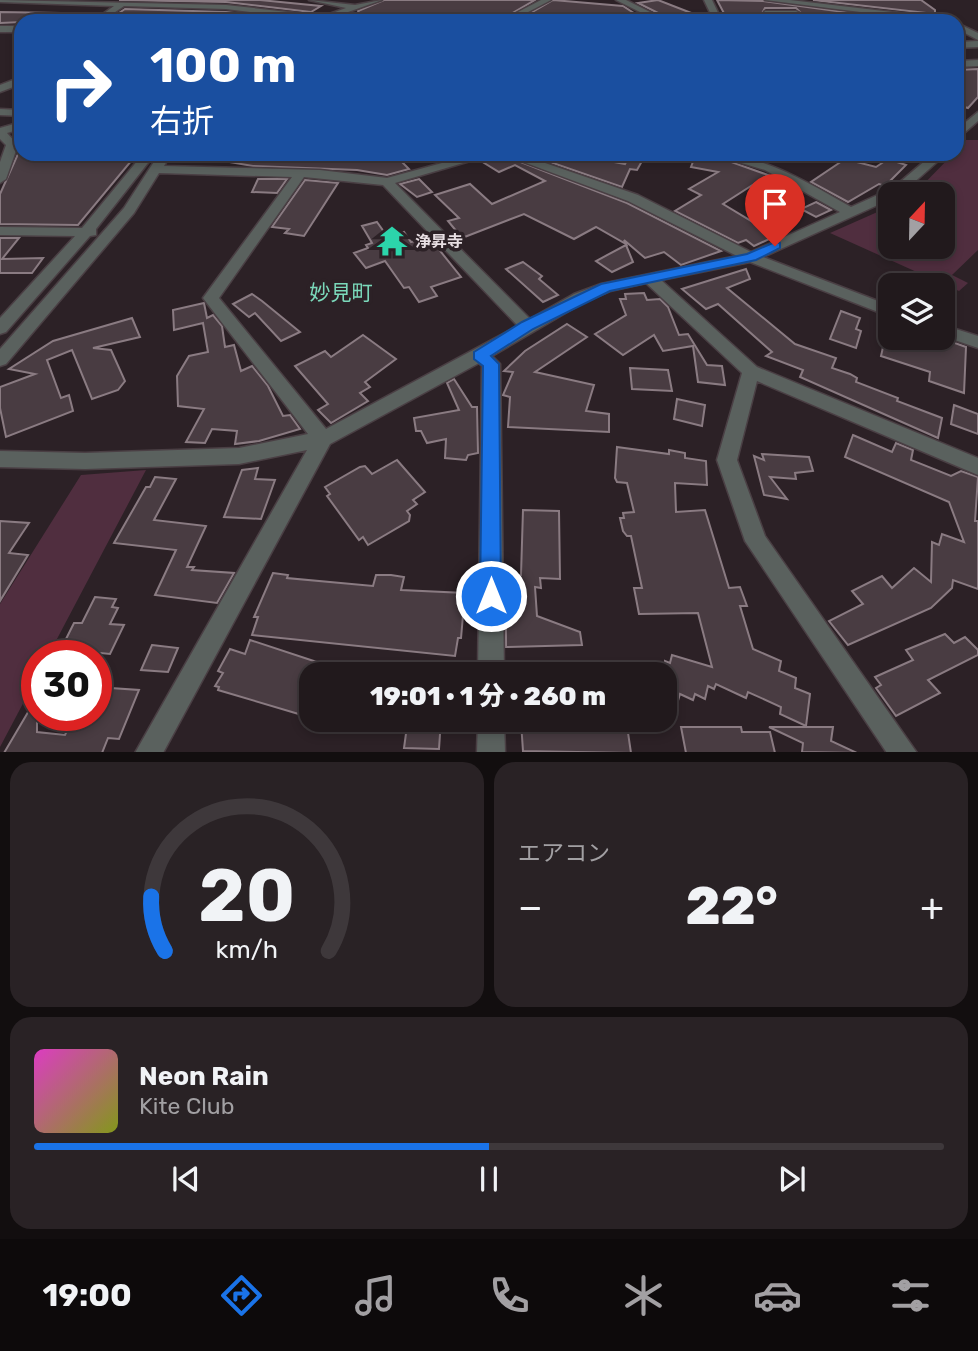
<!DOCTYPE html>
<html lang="ja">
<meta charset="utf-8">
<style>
:root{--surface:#21191c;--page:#292225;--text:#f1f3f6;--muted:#a2a0a3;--line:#3e383b;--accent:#1a73e8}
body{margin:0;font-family:Rubik,"Noto Sans JP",sans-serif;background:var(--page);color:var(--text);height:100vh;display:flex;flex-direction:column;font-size:26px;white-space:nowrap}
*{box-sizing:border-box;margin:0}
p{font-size:23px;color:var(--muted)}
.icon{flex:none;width:38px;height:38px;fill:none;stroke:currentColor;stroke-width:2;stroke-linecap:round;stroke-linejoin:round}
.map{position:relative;height:752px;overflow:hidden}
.sheet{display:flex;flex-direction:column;gap:10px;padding:10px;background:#120e0f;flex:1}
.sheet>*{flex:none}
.banner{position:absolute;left:14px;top:14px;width:950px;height:147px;border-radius:21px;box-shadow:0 4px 10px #0003,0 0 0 2px var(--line);background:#1a4fa0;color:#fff;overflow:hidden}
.needle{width:46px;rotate:22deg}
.buttons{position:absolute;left:878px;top:182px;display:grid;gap:14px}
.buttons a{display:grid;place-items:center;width:77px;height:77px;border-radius:14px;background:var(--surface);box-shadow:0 4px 10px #0003,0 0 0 2px var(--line);font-size:35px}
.speed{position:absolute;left:21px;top:640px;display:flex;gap:14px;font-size:35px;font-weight:700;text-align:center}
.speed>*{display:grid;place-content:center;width:91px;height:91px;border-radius:50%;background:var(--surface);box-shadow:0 4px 10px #0003,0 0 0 2px var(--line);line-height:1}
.speed .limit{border:10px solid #d22;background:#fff;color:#111}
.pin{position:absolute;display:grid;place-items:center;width:60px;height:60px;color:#fff;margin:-72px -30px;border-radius:50% 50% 50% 0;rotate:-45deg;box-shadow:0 0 7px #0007}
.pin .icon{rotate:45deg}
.me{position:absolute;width:77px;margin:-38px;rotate:0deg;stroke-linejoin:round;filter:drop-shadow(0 0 5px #0008)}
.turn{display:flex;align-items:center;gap:24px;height:147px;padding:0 21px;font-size:32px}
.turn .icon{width:91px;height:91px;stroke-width:2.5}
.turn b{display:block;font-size:49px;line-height:60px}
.big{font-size:52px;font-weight:800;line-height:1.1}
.sheet .widget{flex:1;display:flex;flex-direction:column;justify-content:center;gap:10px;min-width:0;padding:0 24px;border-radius:21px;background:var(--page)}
.sheet .dial{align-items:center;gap:0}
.dial svg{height:182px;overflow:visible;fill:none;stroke:var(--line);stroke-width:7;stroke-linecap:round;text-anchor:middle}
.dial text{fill:var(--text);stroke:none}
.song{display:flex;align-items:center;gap:21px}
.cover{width:84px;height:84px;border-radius:10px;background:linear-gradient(135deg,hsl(310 70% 55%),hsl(70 70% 35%))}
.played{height:7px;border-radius:4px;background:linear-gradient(90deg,var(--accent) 50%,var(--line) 50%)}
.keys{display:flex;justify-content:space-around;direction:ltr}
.heat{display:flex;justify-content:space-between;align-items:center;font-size:38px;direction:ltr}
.sheet .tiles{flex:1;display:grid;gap:10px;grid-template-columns:1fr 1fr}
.widget:last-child{grid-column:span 2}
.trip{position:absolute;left:299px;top:662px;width:378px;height:70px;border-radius:21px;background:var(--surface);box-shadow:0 4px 10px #0003,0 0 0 2px var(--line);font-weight:800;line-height:70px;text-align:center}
.tab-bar{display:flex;height:112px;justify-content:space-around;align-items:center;background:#0d0a0b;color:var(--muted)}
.tab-bar .icon{width:49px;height:49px}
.tab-bar .active{color:var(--accent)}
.tab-bar b{font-size:32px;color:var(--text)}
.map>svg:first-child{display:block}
.green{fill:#502e3f}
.building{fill:#493c42;stroke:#8a7b82;stroke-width:2;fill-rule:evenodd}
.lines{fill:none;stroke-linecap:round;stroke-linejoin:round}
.minor-casing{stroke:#4a3f44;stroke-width:3}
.minor{fill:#5a615e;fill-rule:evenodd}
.route{fill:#1a73e8;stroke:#114b97;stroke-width:2}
.labels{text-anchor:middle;stroke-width:7;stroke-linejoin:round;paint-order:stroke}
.far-poi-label{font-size:16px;font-weight:bold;fill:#e7dee2;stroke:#2c2126;text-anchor:start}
.quarter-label{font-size:21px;fill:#7bd8ba;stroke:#2c2126}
</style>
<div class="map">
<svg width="978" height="753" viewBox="0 0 978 753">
<rect width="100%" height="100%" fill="#2c2126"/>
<!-- green -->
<g class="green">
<path d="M966 140H978V250L952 275 968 283 959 291 830 233 891 206V247H943V194H914L953 154H957V150Z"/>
<path d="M146 470 48 656H37V677L0 747V604L81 475Z"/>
</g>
<!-- building -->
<g class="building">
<path d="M119 0H260L321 6 311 12 226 2Z"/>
<path d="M384 0H535L499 21 362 20 358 11Z"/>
<path d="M553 0 623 6 646 21H517Z"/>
<path d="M658 0 699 16V18L666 17 638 3Z"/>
<path d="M717 0 763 1 888 18 890 21 727 19ZM765 8H796L802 14 796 18 760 17Z"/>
<path d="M813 0H921L935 10V14Z"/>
<path d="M125 9 226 12 297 20 107 21Z"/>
<path d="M0 12 58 13 46 21 0 23Z"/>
<path d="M978 69V97L968 108 957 105V70Z"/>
<path d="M18 154H137L78 225 0 224V194Z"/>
<path d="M230 154H394L409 169 387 175 357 170 253 166 229 162Z"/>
<path d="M500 154 627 203 721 251 681 265 664 252 645 258 624 240 626 244 596 227 574 239 524 214 462 238 448 221 459 218 435 195 470 184 492 204 545 181 515 165 499 172 481 161Z"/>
<path d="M527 154H573L625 164 630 154H646L637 170 630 169 622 187Z"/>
<path d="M696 154H709L768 175 723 204 776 236 754 246 746 240 738 243 675 211 701 195 689 189 718 172 691 167Z"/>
<path d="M845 159 876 167 888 159 906 165 885 186 879 184 848 202 811 182Z"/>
<path d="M258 179H287L277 193 252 192Z"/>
<path d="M419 179 432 192 417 197 400 184Z"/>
<path d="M305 180 338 183 304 236 285 233 289 229 272 227Z"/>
<path d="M816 202 831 210 816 217 801 209Z"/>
<path d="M377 222 387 236 404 232 411 242 429 237 461 277 431 287 437 296 419 302 409 287 404 288 385 261 366 268 354 253 368 248 366 245 372 243 362 226Z"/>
<path d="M0 238H19L2 259 43 258 32 273H0Z"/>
<path d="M626 245 633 262 612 272 596 261Z"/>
<path d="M523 262 542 276 539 279 558 295 543 302 506 269Z"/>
<path d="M746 269 750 279 727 288 795 344 836 358 832 368 850 374 857 378 856 382 898 398 897 401 942 418 938 438 800 377 803 370 766 356 772 352 718 304 706 309 682 289Z"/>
<path d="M644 293 647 300 660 299 668 307 679 335 688 334 707 365 722 366 725 385 698 382 693 346 663 351 654 335 623 355 595 334 626 315 620 299H626L625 294Z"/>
<path d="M252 294 262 301 300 332 281 341 255 313 249 317 233 304Z"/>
<path d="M204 303 207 318 213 315 222 326 225 347 234 345 241 371 252 366 268 386 283 416 290 415 300 429 259 441 235 444 237 431 212 429 205 443 186 442 204 409 178 406 177 376 189 356 208 352 203 323 174 330 173 310Z"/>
<path d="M841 311 860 318 856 329 861 331 856 348 830 339Z"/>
<path d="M132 318 140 337 93 348 111 350 125 381 118 390 92 399 72 350 47 360 61 398 69 395 73 411 6 437 0 408V387L35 374 9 369 53 341Z"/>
<path d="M567 324 587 337 535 372 594 385 586 411 609 414V432L508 427 510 397 503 395 513 372 504 371 525 351Z"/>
<path d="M886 334 891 338H941L966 347 964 393 929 381 930 372 881 356Z"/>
<path d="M363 335 396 359 365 382 370 387 360 393 368 401 331 423 318 410 328 404 295 366 325 351 331 357Z"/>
<path d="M630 368 668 370 672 391 632 389Z"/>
<path d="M454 379 472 407H477L478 453 468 455 466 460 445 458 446 439 427 443 421 431H416L414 418 459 410 447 383Z"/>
<path d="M677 399 705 405 702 426 674 419Z"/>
<path d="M954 405 978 414V434L951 424Z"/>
<path d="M853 435 892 452 896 443 913 450 911 460 951 476 961 471 978 477 975 521H978V589L953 580 952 588 931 608 848 645 829 621 863 604 852 591 882 576 892 588 914 568 931 582 932 542 939 545 942 534 964 542 949 502 845 457Z"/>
<path d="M617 447 669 454V450L685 453V458L706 461 707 485 675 483 676 512 705 510 729 588 740 587 747 606H740L753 649 781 661 779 671 796 678 795 688 810 694 806 726 780 714 781 707 748 692 746 698 716 684 714 689 708 686 705 699 695 694 693 700 680 694 677 704 665 698V661L670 663 672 655 712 667 698 613 639 614 634 588H642L631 536H627L623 531 620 518H624L623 513 634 512 627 483 617 482 615 478Z"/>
<path d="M762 454 809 457 813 471 795 473 796 479 770 477 787 499 764 495 754 456 764 460Z"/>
<path d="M397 460 425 492 413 500 417 504 407 511 410 515 409 521 368 545 363 537 359 540 327 496 330 494 325 487 360 467 365 466 372 474Z"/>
<path d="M258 468 255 479 275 480 261 519 224 517 242 470Z"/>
<path d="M155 477 176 479 154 520 206 526 187 567H194L192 570 234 573 217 603 155 595 176 550 114 543 146 487H150Z"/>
<path d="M523 510 559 511 560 579 540 578 541 588 535 587 537 616 580 632 582 645 506 647V605L515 606 516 575H521Z"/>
<path d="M0 521 29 523 9 553 28 555 0 601Z"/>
<path d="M273 573 288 575 287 578 373 586 376 575H391L404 577 401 590 465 593 461 638H458L455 656 252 635 258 617H254Z"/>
<path d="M95 597 116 599 112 607 118 608 110 624 124 625 110 654 61 649 74 623H82Z"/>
<path d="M945 634 954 643 965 637 978 650V655L928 680 940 693 896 716 876 688 881 685 875 677 913 660 906 650Z"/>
<path d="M250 640 344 671 343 674H312V694L302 715 218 690 219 687 215 686 223 673 218 671 230 649 245 654Z"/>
<path d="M152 645 178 648 168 672 141 670Z"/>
<path d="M96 687 139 690 119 739 108 738 102 753H4L37 697V732L65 735 74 716H96Z"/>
<path d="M408 719H441L439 749 404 748Z"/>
<path d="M530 719H626L631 753 523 751 521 722Z"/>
<path d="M681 727H741L742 732H770L775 753H686Z"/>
<path d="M769 727H833L831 741 857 753 802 752 803 743Z"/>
</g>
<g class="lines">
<!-- minor casing -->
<g class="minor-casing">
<g id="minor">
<path d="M0 0 226 5 324 16 346 8 309 0 355 5 382 0 334 17 350 21H325L226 9 124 6 102 21H93L114 6 0 2Z"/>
<path d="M541 0H551L511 21H501Z"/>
<path d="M616 0H626L668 21H658Z"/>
<path d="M704 0H712L722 21H714Z"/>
<path d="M765 0H790L952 19C935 26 913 16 894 20L890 18 892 16Z"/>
<path d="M765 11H796L800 13 796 15H762Z"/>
<path d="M957 23 978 33V40L957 29Z"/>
<rect x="0" y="26" width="21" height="6"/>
<path d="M978 41V47L957 48V42Z"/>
<path d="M978 60V66L957 67V61Z"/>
<path d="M21 77V84L0 92V85Z"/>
<path d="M0 109 21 110V116L0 115Z"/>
<path d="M978 112V121L957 139V129Z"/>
<path d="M21 122V129L7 133 18 145 6 179 0 183V162L6 145 0 139V128Z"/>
<path d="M143 154H155L96 229V235L90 236 6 332 0 334V318L75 236 0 235V227L82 228Z"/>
<path d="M159 154H171L164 166 320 170 387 178 475 154H494L395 183 530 319 574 294 601 284 737 256 628 201 502 154H519L638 195 751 252 840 212 765 170 711 154C764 154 806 182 851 207L893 188 933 154H946L901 194H891V199L763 257 891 306V317L750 262 661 280 757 367 978 458V475L757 381 737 460 765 536 917 753H887L745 541 717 460 742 373 646 283 610 291 584 302 492 356 500 364 504 674H478L482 366 479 363 330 444 163 753H135L307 450 239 464 85 469 0 467V451L85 453 239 448 308 434 203 298 292 177 159 173 134 213 6 364 0 366V349L124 208ZM304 177 383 185 518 326 326 429 219 298Z"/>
<path d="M943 325 978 336V348L943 336Z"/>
<path d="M478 719H504L505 753H477Z"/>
</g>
</g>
<!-- minor -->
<use href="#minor" class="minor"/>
</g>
<!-- route -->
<path class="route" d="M775 242 780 243V248L756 260 610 291 533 329 491 356 499 364 501 596 498 604 491 607 483 604 480 596 483 366 474 359V352L522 322 601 284 747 254Z"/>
<!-- icons -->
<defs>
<g id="temple-bare" transform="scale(2.415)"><path d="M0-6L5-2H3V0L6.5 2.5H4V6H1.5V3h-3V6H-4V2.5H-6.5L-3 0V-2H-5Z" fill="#2cd5ab" stroke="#2c2126" stroke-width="2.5" paint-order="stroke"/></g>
</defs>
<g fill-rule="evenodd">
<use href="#temple-bare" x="392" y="241"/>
</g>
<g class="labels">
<!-- far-poi labels -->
<g class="far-poi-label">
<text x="415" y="247">浄昇寺</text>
</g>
<!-- quarter labels -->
<g class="quarter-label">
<text x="341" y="300">妙見町</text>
</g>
</g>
</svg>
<div class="buttons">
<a><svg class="needle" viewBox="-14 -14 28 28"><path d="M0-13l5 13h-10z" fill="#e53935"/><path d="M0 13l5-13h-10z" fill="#a2a0a3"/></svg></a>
<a><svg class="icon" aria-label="layers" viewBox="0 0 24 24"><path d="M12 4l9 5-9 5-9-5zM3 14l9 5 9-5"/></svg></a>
</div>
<div class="speed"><div class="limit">30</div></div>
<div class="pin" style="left:775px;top:246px;background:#d93025"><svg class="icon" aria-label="arrive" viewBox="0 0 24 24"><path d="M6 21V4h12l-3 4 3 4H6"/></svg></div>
<svg class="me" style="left:491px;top:596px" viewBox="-20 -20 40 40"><circle r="17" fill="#1a73e8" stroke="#fff" stroke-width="3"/><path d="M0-11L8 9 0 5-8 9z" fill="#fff"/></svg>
<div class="trip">19:01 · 1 分 · 260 m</div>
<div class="banner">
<div class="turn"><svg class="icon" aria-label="right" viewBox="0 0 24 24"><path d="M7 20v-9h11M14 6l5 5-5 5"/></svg><div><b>100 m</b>右折</div></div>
</div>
</div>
<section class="sheet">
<div class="tiles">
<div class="widget dial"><svg viewBox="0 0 100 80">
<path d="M14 69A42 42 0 1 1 86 69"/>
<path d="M14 69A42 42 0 0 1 8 45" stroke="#1a73e8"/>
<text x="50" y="56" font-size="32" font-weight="700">20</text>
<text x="50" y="72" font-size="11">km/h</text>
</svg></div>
<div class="widget"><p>エアコン</p>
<div class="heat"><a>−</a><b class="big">22°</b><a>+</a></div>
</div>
<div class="widget">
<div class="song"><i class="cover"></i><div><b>Neon Rain</b><p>Kite Club</p></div></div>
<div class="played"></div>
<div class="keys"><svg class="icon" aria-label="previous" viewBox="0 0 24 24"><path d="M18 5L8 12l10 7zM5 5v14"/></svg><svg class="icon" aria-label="pause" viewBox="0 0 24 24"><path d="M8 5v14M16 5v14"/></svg><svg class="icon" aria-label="next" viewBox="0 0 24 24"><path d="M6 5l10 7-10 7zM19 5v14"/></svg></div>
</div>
</div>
</section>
<nav class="tab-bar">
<b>19:00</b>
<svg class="icon active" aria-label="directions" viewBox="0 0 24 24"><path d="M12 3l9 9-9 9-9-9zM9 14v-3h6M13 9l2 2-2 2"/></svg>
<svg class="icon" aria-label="music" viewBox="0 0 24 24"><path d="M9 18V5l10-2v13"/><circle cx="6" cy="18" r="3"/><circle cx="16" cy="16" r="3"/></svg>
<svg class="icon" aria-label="phone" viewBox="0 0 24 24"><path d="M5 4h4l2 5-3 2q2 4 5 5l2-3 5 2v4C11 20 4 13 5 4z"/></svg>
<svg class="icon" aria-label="climate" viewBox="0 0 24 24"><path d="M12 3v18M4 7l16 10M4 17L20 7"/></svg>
<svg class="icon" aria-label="car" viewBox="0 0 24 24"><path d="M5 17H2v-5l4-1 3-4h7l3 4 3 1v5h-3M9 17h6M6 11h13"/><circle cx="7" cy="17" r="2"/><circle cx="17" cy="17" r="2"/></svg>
<svg class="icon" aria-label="filters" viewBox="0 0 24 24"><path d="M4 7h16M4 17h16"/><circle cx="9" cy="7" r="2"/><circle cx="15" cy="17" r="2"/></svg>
</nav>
